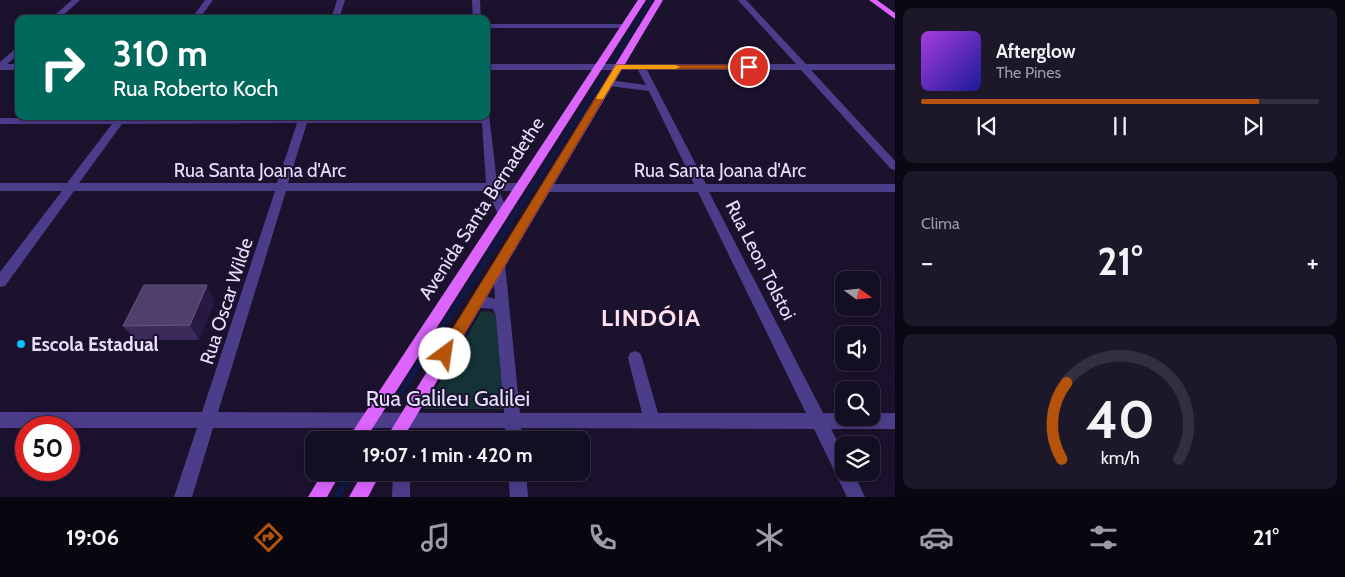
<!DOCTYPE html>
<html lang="pt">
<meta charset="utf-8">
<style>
:root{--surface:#140e22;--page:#1d172a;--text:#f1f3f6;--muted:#9d9ca5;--line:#332e40;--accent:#b45309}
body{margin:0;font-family:Cabin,sans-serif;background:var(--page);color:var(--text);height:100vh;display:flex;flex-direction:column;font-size:19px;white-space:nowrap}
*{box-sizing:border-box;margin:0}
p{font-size:16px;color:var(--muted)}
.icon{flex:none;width:28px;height:28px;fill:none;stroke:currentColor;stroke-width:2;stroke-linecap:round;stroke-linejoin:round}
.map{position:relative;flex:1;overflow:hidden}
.side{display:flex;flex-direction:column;gap:8px;padding:8px;background:#0b0813;width:450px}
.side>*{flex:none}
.guide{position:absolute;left:15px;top:15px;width:475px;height:105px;border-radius:10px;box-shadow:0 2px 12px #0003,0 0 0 1px var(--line);background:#00695c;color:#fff;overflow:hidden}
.needle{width:32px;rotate:105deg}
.fabs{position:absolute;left:835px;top:271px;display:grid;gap:10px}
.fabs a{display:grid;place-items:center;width:45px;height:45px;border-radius:10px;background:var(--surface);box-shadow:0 2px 12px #0003,0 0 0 1px var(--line);font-size:25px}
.speed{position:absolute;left:15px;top:416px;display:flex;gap:10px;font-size:25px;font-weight:700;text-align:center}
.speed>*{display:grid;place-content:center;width:65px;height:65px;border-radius:50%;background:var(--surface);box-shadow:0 2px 12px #0003,0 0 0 1px var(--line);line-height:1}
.speed .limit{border:8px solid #d22;background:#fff;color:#111}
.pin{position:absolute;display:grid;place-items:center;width:42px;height:42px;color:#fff;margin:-21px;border:2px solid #fff;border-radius:50%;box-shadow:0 1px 5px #0007}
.me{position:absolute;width:55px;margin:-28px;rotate:31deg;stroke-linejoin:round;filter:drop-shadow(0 0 4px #0008)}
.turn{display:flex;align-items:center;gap:18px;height:105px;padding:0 15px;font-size:22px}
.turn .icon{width:65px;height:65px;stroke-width:2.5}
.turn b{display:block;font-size:35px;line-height:42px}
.big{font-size:38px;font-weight:700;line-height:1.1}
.side .card{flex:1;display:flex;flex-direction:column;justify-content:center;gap:8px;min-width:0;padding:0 18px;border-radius:10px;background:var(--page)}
.side .dial{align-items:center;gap:0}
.dial svg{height:130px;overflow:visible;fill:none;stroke:var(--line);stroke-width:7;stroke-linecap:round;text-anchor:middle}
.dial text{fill:var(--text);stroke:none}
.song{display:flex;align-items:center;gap:15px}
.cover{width:60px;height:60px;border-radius:8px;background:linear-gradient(135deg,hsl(280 70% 55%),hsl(240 70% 35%))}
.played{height:5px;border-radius:2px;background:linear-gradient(90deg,var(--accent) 85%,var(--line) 85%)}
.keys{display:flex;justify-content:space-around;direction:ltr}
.heat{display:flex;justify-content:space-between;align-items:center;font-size:28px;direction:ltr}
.trip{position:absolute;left:305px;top:431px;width:285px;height:50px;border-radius:10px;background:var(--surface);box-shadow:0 2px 12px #0003,0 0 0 1px var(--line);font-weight:700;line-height:50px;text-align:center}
.dock{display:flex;height:80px;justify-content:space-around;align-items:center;background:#08060e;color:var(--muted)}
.dock .icon{width:35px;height:35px}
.dock .selected{color:var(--accent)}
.dock b{font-size:22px;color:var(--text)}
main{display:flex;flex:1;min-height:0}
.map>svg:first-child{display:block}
.green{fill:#153337}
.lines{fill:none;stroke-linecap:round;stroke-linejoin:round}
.stream-far3{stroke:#0c194c;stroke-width:2.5}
.stream-far2{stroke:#0c194c;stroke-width:3}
.stream-far1{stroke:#0c194c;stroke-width:4}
.stream{stroke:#0c194c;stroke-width:5}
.minor{fill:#4c3d8b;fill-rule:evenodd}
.major{fill:#dc65fe;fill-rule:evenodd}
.wall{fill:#3c2b5a}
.shaded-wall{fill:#271941}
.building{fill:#4e3f6c;stroke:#665883}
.route{fill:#b45309;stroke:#753606}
.slow{fill:#f59e0b}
.poi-dot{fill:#0bc1fe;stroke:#1b122d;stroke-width:2}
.labels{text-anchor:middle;stroke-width:4;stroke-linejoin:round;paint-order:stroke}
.street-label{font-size:19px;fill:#e6deff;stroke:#1b122d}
.poi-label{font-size:19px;font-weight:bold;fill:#e6deff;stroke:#1b122d;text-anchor:start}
.near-street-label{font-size:22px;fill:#e6deff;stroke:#1b122d}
.district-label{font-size:24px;font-weight:bold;letter-spacing:1px;fill:#ffe0ef;stroke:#1b122d}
</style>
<main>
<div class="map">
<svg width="895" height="497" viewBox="0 0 895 497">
<rect width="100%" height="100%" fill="#1b122d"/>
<!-- green -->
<path class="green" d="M488 311 493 313 497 317 503 409H424L481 312Z"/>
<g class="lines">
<!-- stream-far3 -->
<g class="stream-far3">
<path d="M612 63 651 0"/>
<path d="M598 85 605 74"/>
</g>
<!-- stream-far2 -->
<path class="stream-far2" d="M530 192 599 84"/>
<!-- stream-far1 -->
<path class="stream-far1" d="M443 327 530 191"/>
<!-- stream -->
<g class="stream">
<path d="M398 398 444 326"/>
<path d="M336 497 352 472"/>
</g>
<!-- minor -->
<g class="minor">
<path d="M72 0H80L59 19H50Z"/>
<path d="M205 0H213L199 19H191Z"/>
<path d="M337 0H345L339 19H331Z"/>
<path d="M472 0H480L481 19H473Z"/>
<path d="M738 0H746L806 64H895V70H811L895 161V170L891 169 801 70H647L706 184H895V192H709L823 413H844V418H871V413H895V429H831L844 453V472H853L865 497H847L814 429 521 428 522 440H506L505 428H213L192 497H174L197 428H0V412H202L275 191H74L5 286 0 287V272L62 191H0V183H67L112 124H0V118H117L118 116H128L127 118 481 117 486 116V113L489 114 497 183H520L526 187 520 191H499L509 214 507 217H499L488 191H286L218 412 504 413 496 316 493 309 471 307 469 303 471 299C479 296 487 296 495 299L493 265 494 262H504L505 265 520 413H642L628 358 630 353 635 351 640 353 642 358 658 413H806L698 192H545L539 188 545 184H694L649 91 609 86 605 83 609 80 646 85 638 70H486V64H796ZM297 123 277 183H79L122 124ZM307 123H482L486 183H288Z"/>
<path d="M486 24H626L630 26 626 28H486Z"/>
<path d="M16 48H19V54L7 64H19V70H0V62Z"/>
<path d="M392 472H410V497H392L393 476Z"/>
<path d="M508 472H526L528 497H510Z"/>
</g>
<!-- major -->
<g class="major">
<path d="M638 0H646L365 440H347Z"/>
<path d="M655 0H663L402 440H385Z"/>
<path d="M869 0H877L895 13V19Z"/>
<path d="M323 472H341L327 497H308Z"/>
<path d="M363 472H381L368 497H349Z"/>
</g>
</g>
<!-- wall -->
<path class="wall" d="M215 301 199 340H136L123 326Z"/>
<!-- shaded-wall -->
<path class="shaded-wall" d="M207 285 215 301 199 340 190 325Z"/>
<!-- building -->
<path class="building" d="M144 285H207L190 325 123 326Z"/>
<!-- route -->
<path class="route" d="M616 65H749L753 67 749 69H621L450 358 445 359 440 358 439 354 440 349Z"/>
<!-- slow -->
<path class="slow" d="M616 65H676L680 67 676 69H621L603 99H597L596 98Z"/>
<!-- markers -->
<circle class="poi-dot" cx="21" cy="344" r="5"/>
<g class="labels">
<!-- street labels -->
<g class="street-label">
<text x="260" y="177">Rua Santa Joana d'Arc</text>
<text x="720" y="177">Rua Santa Joana d'Arc</text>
<text transform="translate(481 208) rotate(-57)" y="7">Avenida Santa Bernadethe</text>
<text transform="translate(761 260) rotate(63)" y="7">Rua Leon Tolstoi</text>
<text transform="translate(226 301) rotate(-72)" y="7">Rua Oscar Wilde</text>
</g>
<!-- poi labels -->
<g class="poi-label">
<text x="31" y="351">Escola Estadual</text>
</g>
<!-- near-street labels -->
<g class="near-street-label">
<text x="448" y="406">Rua Galileu Galilei</text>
</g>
<!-- district labels -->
<g class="district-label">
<text x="651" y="326">LINDÓIA</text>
</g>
</g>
</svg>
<div class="fabs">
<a><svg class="needle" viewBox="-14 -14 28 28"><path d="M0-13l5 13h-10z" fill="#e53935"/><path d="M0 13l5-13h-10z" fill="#9d9ca5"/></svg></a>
<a><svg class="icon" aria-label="sound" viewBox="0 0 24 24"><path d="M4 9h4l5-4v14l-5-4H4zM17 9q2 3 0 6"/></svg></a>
<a><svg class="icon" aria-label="search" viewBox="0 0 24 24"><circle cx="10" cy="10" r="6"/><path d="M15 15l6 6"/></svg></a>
<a><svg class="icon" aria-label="layers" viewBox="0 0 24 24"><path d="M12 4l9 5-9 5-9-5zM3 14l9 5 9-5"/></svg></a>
</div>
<div class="speed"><div class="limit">50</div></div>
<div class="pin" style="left:749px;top:67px;background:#d93025"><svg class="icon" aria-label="arrive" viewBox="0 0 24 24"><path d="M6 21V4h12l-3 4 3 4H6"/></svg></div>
<svg class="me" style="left:445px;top:354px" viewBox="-20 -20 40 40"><circle r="19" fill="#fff"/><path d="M0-13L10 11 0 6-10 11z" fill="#b45309"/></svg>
<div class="trip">19:07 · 1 min · 420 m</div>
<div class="guide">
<div class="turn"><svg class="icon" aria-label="right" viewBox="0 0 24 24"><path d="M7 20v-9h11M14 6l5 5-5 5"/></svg><div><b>310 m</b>Rua Roberto Koch</div></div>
</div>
</div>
<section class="side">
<div class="card">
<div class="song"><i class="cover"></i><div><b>Afterglow</b><p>The Pines</p></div></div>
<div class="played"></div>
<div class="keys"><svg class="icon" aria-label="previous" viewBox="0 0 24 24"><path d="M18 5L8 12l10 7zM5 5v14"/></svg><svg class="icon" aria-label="pause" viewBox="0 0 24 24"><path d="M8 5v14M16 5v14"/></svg><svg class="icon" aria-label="next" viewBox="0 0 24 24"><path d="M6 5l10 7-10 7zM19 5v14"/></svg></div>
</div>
<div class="card"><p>Clima</p>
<div class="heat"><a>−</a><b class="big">21°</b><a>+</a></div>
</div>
<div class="card dial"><svg viewBox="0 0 100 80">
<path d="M14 69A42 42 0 1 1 86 69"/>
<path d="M14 69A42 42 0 0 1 17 22" stroke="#b45309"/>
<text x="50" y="56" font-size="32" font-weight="700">40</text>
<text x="50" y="72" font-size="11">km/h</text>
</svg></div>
</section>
</main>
<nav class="dock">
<b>19:06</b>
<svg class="icon selected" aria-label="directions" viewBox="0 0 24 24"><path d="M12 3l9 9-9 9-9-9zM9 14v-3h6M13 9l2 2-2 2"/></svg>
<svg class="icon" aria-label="music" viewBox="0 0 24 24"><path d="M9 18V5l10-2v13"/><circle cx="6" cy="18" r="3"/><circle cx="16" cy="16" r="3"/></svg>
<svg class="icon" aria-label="phone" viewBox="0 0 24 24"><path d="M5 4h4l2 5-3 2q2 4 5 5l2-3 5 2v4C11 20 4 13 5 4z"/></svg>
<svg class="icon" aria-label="climate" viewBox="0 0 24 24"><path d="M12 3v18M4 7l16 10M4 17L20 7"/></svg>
<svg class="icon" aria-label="car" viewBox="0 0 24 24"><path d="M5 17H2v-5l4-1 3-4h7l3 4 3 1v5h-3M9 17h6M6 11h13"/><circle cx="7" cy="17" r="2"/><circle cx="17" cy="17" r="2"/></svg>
<svg class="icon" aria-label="filters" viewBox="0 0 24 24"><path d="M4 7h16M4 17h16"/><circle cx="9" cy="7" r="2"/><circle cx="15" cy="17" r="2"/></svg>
<b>21°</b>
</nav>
